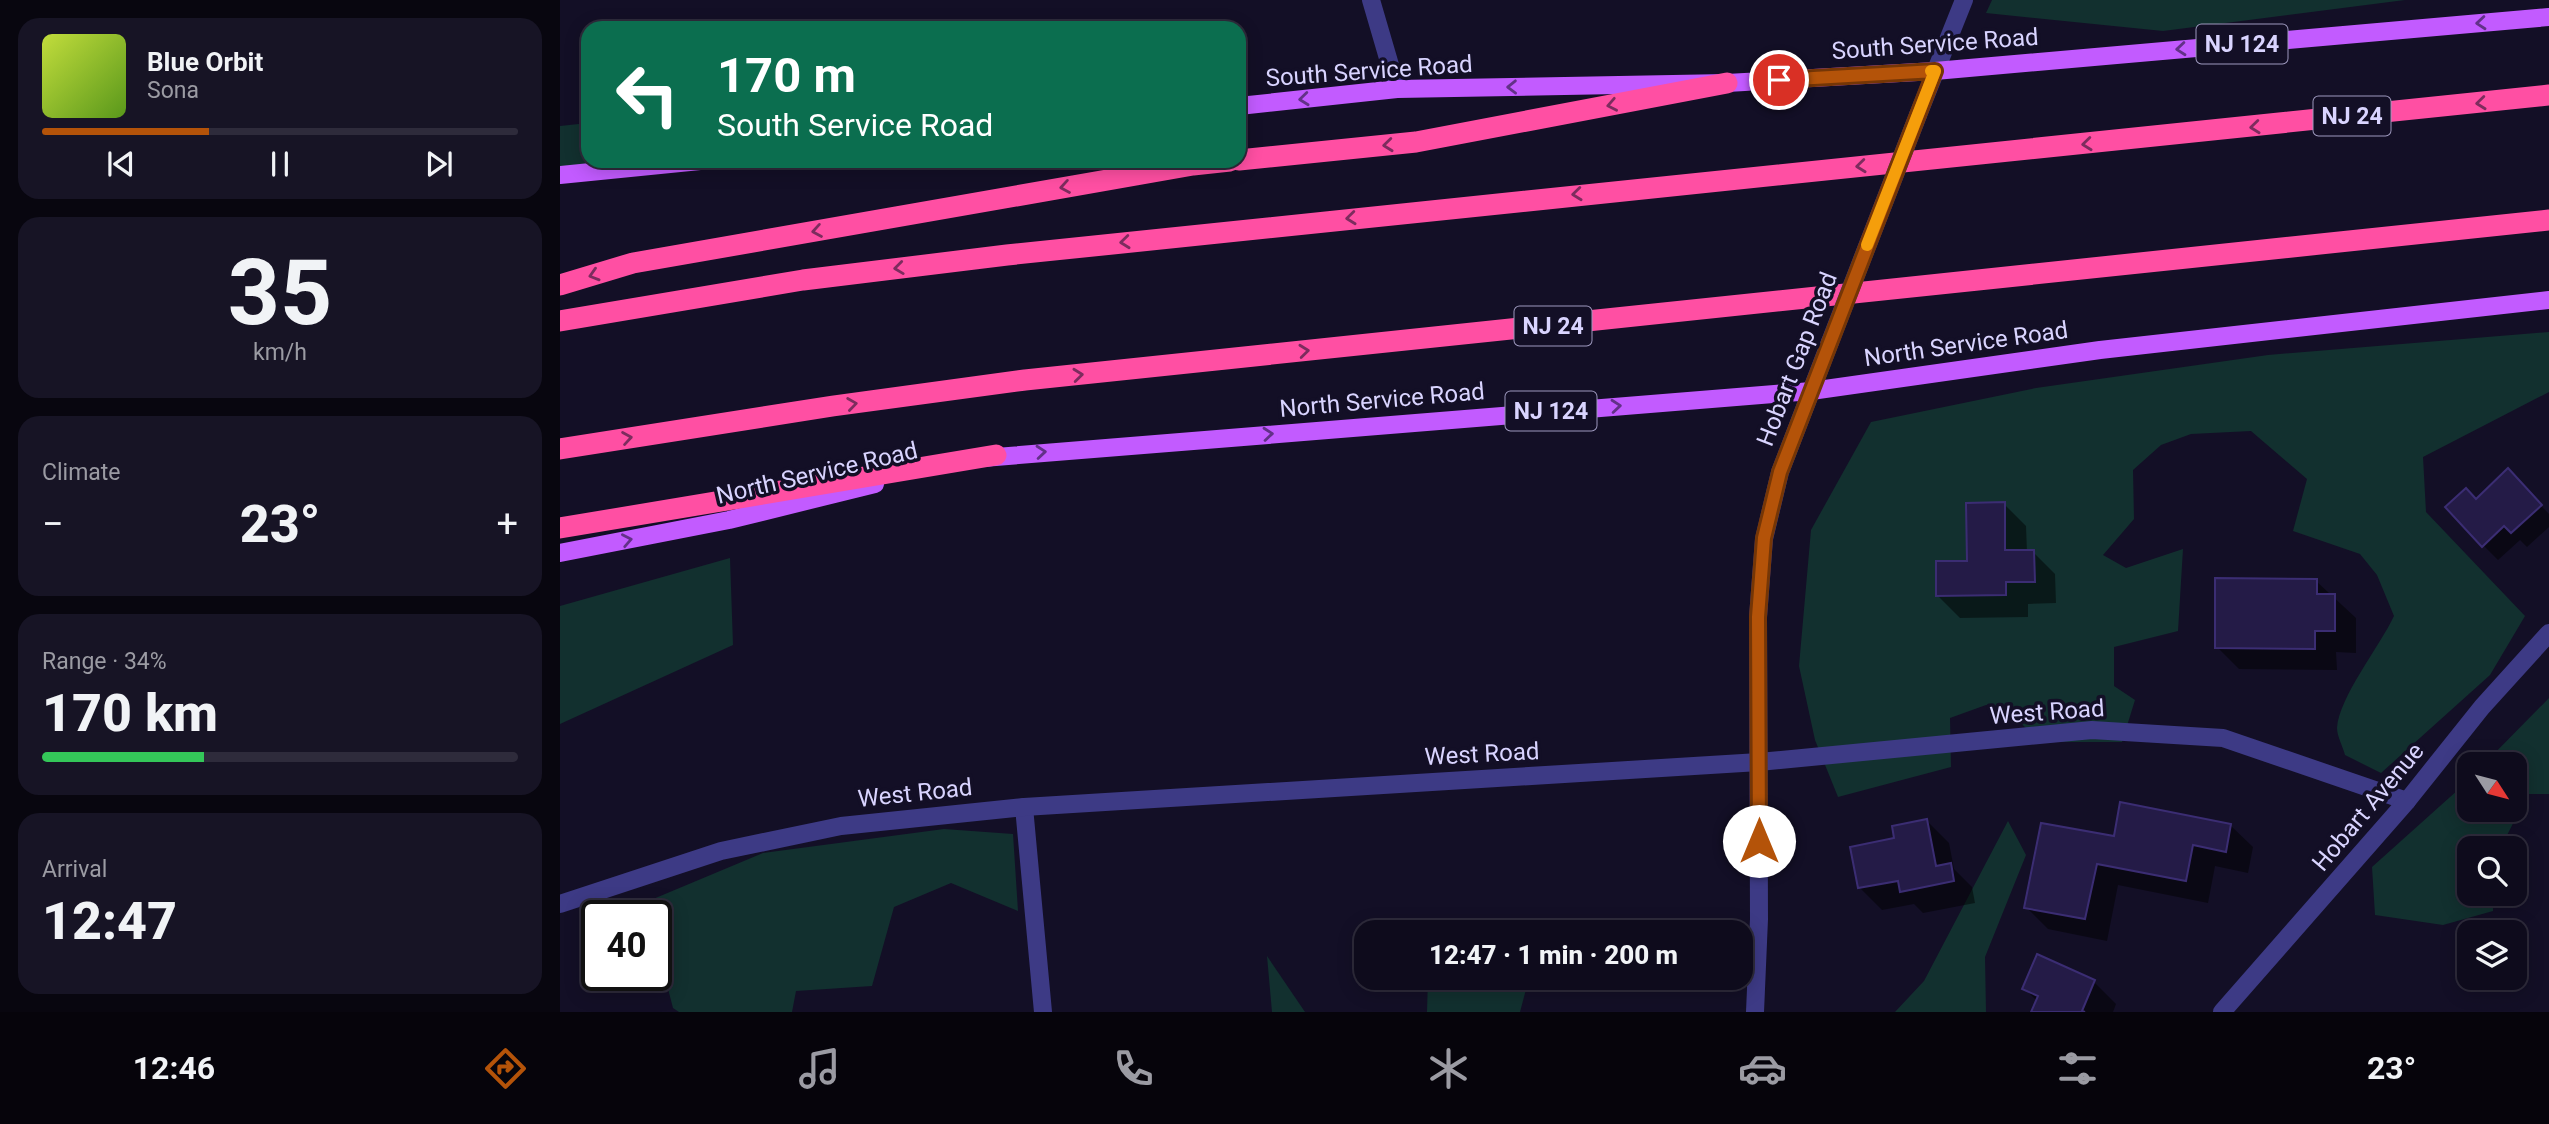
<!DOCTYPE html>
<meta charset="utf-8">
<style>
:root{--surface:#0e0b1c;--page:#171425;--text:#f1f3f6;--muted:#9b9ba3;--line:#2e2b3b;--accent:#b45309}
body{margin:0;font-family:Roboto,sans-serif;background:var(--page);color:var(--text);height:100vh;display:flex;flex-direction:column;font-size:26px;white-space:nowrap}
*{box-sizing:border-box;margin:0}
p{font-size:23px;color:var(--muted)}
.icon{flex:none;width:38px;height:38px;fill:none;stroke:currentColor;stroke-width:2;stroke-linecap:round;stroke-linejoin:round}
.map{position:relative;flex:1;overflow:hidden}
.sheet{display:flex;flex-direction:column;gap:18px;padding:18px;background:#08060f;width:560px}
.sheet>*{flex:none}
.banner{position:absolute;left:21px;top:21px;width:665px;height:147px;border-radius:21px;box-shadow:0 4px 18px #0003,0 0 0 2px var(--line);background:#0b6e4f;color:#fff;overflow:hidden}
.needle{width:46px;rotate:126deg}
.tools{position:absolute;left:1897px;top:752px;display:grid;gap:14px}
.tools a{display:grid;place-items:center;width:70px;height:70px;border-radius:14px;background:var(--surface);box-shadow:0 4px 18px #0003,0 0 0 2px var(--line);font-size:35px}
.speed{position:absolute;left:21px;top:900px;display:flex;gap:14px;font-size:35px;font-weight:700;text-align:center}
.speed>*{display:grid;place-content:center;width:91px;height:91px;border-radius:50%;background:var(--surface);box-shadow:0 4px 18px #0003,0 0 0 2px var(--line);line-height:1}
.speed .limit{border:4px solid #111;border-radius:10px;background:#fff;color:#111}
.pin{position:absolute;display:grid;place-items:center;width:60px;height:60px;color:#fff;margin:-30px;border:4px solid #fff;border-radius:50%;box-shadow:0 2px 7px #0007}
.me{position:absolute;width:77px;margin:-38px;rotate:0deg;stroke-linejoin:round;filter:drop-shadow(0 0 5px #0008)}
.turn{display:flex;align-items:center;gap:24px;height:147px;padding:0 21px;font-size:32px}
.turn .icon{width:91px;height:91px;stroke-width:2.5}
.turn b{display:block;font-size:49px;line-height:60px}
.big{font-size:52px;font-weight:800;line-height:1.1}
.sheet .tile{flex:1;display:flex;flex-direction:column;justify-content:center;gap:10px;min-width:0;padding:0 24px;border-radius:21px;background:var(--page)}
.sheet .dial{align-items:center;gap:0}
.dial b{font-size:91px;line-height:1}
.song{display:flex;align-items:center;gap:21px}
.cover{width:84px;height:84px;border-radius:10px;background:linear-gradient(135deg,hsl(70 70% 55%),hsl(90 70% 35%))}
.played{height:7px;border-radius:4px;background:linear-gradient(90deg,var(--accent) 35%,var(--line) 35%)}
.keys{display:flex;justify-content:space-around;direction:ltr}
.heat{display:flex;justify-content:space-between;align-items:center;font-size:38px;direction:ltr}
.charge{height:10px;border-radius:5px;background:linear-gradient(90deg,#34c759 34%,var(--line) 0)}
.trip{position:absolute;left:794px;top:920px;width:399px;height:70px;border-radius:21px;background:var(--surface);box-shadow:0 4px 18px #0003,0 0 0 2px var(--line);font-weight:800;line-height:70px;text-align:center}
.tabs{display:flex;height:112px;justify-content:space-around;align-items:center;background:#06040b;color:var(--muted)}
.tabs .icon{width:49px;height:49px}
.tabs .on{color:var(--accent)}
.tabs b{font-size:32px;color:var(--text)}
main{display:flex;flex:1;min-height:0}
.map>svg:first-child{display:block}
.green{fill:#12302f}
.shadow{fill:#0007}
.building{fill:#241b47;stroke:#3b2d73;stroke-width:2}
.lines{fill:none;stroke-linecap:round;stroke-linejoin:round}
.minor{stroke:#3d3a85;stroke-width:18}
.major{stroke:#c25bff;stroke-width:18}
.highway{stroke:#ff4fa3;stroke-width:21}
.minor-bridge{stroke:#3d3a85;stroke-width:18}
.oneway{stroke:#623188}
.oneway2{stroke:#7d2c5e}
.route-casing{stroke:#753606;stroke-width:18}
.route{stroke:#b45309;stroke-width:12}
.slow{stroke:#f59e0b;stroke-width:12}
.labels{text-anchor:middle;stroke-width:7;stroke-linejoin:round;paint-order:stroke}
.shield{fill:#130f26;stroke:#9e99be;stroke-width:2}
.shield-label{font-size:23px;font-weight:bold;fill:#d9d4ff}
.street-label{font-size:24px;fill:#d9d4ff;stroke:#130f26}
</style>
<main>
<section class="sheet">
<div class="tile">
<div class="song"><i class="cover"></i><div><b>Blue Orbit</b><p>Sona</p></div></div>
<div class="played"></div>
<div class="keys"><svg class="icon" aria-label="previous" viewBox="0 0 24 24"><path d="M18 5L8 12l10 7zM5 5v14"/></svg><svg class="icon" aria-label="pause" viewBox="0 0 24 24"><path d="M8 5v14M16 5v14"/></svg><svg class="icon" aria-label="next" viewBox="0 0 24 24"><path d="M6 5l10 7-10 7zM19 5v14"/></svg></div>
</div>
<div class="tile dial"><b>35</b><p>km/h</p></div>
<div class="tile"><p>Climate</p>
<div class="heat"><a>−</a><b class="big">23°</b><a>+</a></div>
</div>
<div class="tile"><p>Range · 34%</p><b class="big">170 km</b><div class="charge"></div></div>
<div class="tile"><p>Arrival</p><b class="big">12:47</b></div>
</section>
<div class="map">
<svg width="1989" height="1012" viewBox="0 0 1989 1012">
<rect width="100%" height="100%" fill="#130f26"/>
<!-- green -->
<g class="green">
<path d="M1432 0H1845L1603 31 1426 13Z"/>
<path d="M28 123V161H66L0 170V126Z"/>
<path d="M1989 332V392L1863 457 1866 512 1965 616 1930 675 1821 773 1785 755C1783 747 1777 736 1777 728 1779 697 1820 646 1834 616L1817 575 1800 554 1733 531 1747 479 1691 431 1631 434 1601 445 1573 470 1574 519 1543 555 1566 568 1623 549 1618 631 1554 647V686L1575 700 1562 742H1481L1451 714 1426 705 1390 718 1391 767 1278 797 1255 740 1239 666 1251 530 1311 422 1476 388 1708 355Z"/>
<path d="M170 558 173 645 0 724V606Z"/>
<path d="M1989 698V794H1968L1940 849H1909V894H1933V911L1883 925 1815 915 1812 867 1909 780V810H1955V765H1923Z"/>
<path d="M1448 821 1466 855 1425 957 1426 1012H1335L1364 981Z"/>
<path d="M384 829 453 834 458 911 391 883 334 907 312 986 236 991 232 1012H119L113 1008 96 943V915H89L86 902 203 853Z"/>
<path d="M974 918 973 933H902Z"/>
<path d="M707 956 745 1012H712Z"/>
<path d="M868 978H969L960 1012H867Z"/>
</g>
<!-- shadow -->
<g class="shadow">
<path d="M1962 486 1989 514V527L1967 547 1960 540 1938 560 1923 545 1916 501Z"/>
<path d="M1444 504 1466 526 1467 552H1473L1495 574 1496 603 1468 604V617L1400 618 1378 596 1409 563Z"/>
<path d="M1756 581 1796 618V653L1776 652 1777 670 1679 669 1657 647Z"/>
<path d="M1367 821 1389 843 1394 869 1412 887 1415 903 1363 913 1354 904 1322 910 1300 888 1336 840Z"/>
<path d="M1670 825 1693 847 1688 873 1655 866 1648 903 1558 885 1547 941 1488 929 1466 907 1555 838Z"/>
<path d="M1478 957 1534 982 1556 1004 1553 1012H1473L1478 1002 1464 988Z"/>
</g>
<!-- building -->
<g class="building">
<path d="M1948 468 1982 505 1951 533 1944 526 1922 547 1885 507 1906 488 1916 499Z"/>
<path d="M1445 502V550H1474L1475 582H1446V595L1376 596V561H1407L1406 503Z"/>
<path d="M1655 578 1757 579V594H1775V631H1755V649L1655 648Z"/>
<path d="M1560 802 1671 824 1666 852 1633 845 1626 881 1537 864 1525 919 1464 908 1481 823 1554 836Z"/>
<path d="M1367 819 1376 866 1391 863 1394 881 1340 892 1338 881 1298 888 1290 847 1334 838 1332 826Z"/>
<path d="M1477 954 1535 980 1522 1011 1525 1012H1471L1478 996 1462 989Z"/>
</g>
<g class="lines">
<!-- minor -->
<g class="minor">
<path d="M811 0 837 89"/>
<path d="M1358 115 1404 0"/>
<path d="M464 807 483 1012"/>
<path d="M0 904 161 851 281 826 464 807 1199 762 1532 730 1663 738 1847 801"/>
<path d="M1195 1012 1199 919 1198 617 1204 539 1220 472 1270 342"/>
<path d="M1662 1012 1847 801 1922 707 1989 633"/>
</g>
<!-- major -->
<g class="major">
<path d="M679 106 837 89 1167 83 1375 71 1989 17"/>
<path d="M0 175 140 161"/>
<path d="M423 458 1251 391 1540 350 1989 300"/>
<path d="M0 553 169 520 315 484"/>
</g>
<!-- highway -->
<g class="highway">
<path d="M679 160 856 142 1167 83"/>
<path d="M0 285 73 263 633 165 670 161"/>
<path d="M0 321 243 280 447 255 1989 95"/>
<path d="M0 449 273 406 465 380 1989 220"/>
<path d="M0 528 436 455"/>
</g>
<!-- minor-bridge -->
<path class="minor-bridge" d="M1270 342 1358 115"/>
</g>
<!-- one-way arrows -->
<defs><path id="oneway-chevron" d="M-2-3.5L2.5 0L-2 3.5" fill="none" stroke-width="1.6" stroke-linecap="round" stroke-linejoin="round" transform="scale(1.75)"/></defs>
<g class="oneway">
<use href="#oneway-chevron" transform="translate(1921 23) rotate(175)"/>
<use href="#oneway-chevron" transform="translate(1621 49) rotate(175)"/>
<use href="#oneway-chevron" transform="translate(952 87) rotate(179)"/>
<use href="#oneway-chevron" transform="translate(744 99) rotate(174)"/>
<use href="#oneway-chevron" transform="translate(1056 406) rotate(-5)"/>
<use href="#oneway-chevron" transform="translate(708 434) rotate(-5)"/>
<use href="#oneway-chevron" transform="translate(481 452) rotate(-5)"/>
<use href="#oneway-chevron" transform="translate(67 540) rotate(-11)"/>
</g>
<g class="oneway2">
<use href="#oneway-chevron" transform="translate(1921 103) rotate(174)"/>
<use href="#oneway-chevron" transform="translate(1052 105) rotate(169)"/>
<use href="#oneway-chevron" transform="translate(1695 127) rotate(174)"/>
<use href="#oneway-chevron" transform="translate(1527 144) rotate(174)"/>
<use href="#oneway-chevron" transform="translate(828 145) rotate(174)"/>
<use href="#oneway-chevron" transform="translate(1301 166) rotate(174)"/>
<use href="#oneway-chevron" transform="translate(505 187) rotate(170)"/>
<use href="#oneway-chevron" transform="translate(1017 194) rotate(174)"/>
<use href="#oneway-chevron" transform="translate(791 218) rotate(174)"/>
<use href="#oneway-chevron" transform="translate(257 231) rotate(170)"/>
<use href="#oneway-chevron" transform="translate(565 242) rotate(174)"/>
<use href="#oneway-chevron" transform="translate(339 268) rotate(173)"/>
<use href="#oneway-chevron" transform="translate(34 275) rotate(163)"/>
<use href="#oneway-chevron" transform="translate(744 351) rotate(-6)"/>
<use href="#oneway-chevron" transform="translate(518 375) rotate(-6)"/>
<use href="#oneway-chevron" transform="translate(292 404) rotate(-8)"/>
<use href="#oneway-chevron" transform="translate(67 438) rotate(-9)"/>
</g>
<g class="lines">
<!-- route casing -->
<g class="route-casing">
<path id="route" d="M1199 841 1198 617 1204 538 1220 472 1375 71 1219 80"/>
</g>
<!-- route -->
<use href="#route" class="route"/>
<!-- slow -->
<path class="slow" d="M1307 245 1375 71H1371"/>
</g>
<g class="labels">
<!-- shield labels -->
<g class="shield">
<rect x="1636.5" y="24.5" width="91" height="39" rx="5"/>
<rect x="1753.5" y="96.5" width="77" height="39" rx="5"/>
<rect x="954.5" y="306.5" width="77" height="39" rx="5"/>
<rect x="945.5" y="391.5" width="91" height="39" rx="5"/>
</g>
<g class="shield-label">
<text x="1682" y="52">NJ 124</text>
<text x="1792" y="124">NJ 24</text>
<text x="993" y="334">NJ 24</text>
<text x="991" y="419">NJ 124</text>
</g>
<!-- street labels -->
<g class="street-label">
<text transform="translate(1375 44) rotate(-4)" y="8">South Service Road</text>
<text transform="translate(809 71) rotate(-4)" y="8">South Service Road</text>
<text transform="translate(1406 344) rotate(-8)" y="8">North Service Road</text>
<text transform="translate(1237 359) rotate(-69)" y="8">Hobart Gap Road</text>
<text transform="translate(822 400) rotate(-5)" y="8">North Service Road</text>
<text transform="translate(257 473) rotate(-13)" y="8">North Service Road</text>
<text transform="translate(1487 712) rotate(-4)" y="8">West Road</text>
<text transform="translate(922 754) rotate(-3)" y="8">West Road</text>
<text transform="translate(355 793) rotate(-6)" y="8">West Road</text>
<text transform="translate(1808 807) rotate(-50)" y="8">Hobart Avenue</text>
</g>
</g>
</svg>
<div class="tools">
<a><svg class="needle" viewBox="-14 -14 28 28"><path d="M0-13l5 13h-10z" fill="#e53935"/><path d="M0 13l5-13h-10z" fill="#9b9ba3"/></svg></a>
<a><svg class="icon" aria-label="search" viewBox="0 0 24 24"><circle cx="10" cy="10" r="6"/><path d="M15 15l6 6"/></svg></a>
<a><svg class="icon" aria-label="layers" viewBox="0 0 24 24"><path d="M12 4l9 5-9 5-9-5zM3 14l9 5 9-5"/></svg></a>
</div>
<div class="speed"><div class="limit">40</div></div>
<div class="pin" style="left:1219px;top:80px;background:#d93025"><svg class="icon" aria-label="arrive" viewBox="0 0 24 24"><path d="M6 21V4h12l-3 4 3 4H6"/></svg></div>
<svg class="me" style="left:1199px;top:841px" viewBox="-20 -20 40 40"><circle r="19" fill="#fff"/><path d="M0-13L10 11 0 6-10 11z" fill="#b45309"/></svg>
<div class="trip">12:47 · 1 min · 200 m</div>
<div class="banner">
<div class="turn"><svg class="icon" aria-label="left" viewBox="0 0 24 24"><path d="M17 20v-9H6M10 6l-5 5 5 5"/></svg><div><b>170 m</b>South Service Road</div></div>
</div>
</div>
</main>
<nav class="tabs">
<b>12:46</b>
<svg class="icon on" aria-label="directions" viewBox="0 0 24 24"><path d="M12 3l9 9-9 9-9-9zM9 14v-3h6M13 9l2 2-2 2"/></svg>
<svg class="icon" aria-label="music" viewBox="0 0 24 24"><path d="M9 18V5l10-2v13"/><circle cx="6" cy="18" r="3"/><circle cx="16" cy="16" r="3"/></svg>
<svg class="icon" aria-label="phone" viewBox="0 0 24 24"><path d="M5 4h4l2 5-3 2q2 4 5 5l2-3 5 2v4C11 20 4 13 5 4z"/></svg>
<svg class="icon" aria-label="climate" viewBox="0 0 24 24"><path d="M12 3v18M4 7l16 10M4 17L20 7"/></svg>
<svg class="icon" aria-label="car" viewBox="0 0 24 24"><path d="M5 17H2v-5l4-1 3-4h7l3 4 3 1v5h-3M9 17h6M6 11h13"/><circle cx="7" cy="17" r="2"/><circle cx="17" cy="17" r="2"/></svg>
<svg class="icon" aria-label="filters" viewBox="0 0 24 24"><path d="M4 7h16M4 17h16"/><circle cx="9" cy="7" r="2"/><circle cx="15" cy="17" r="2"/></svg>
<b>23°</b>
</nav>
